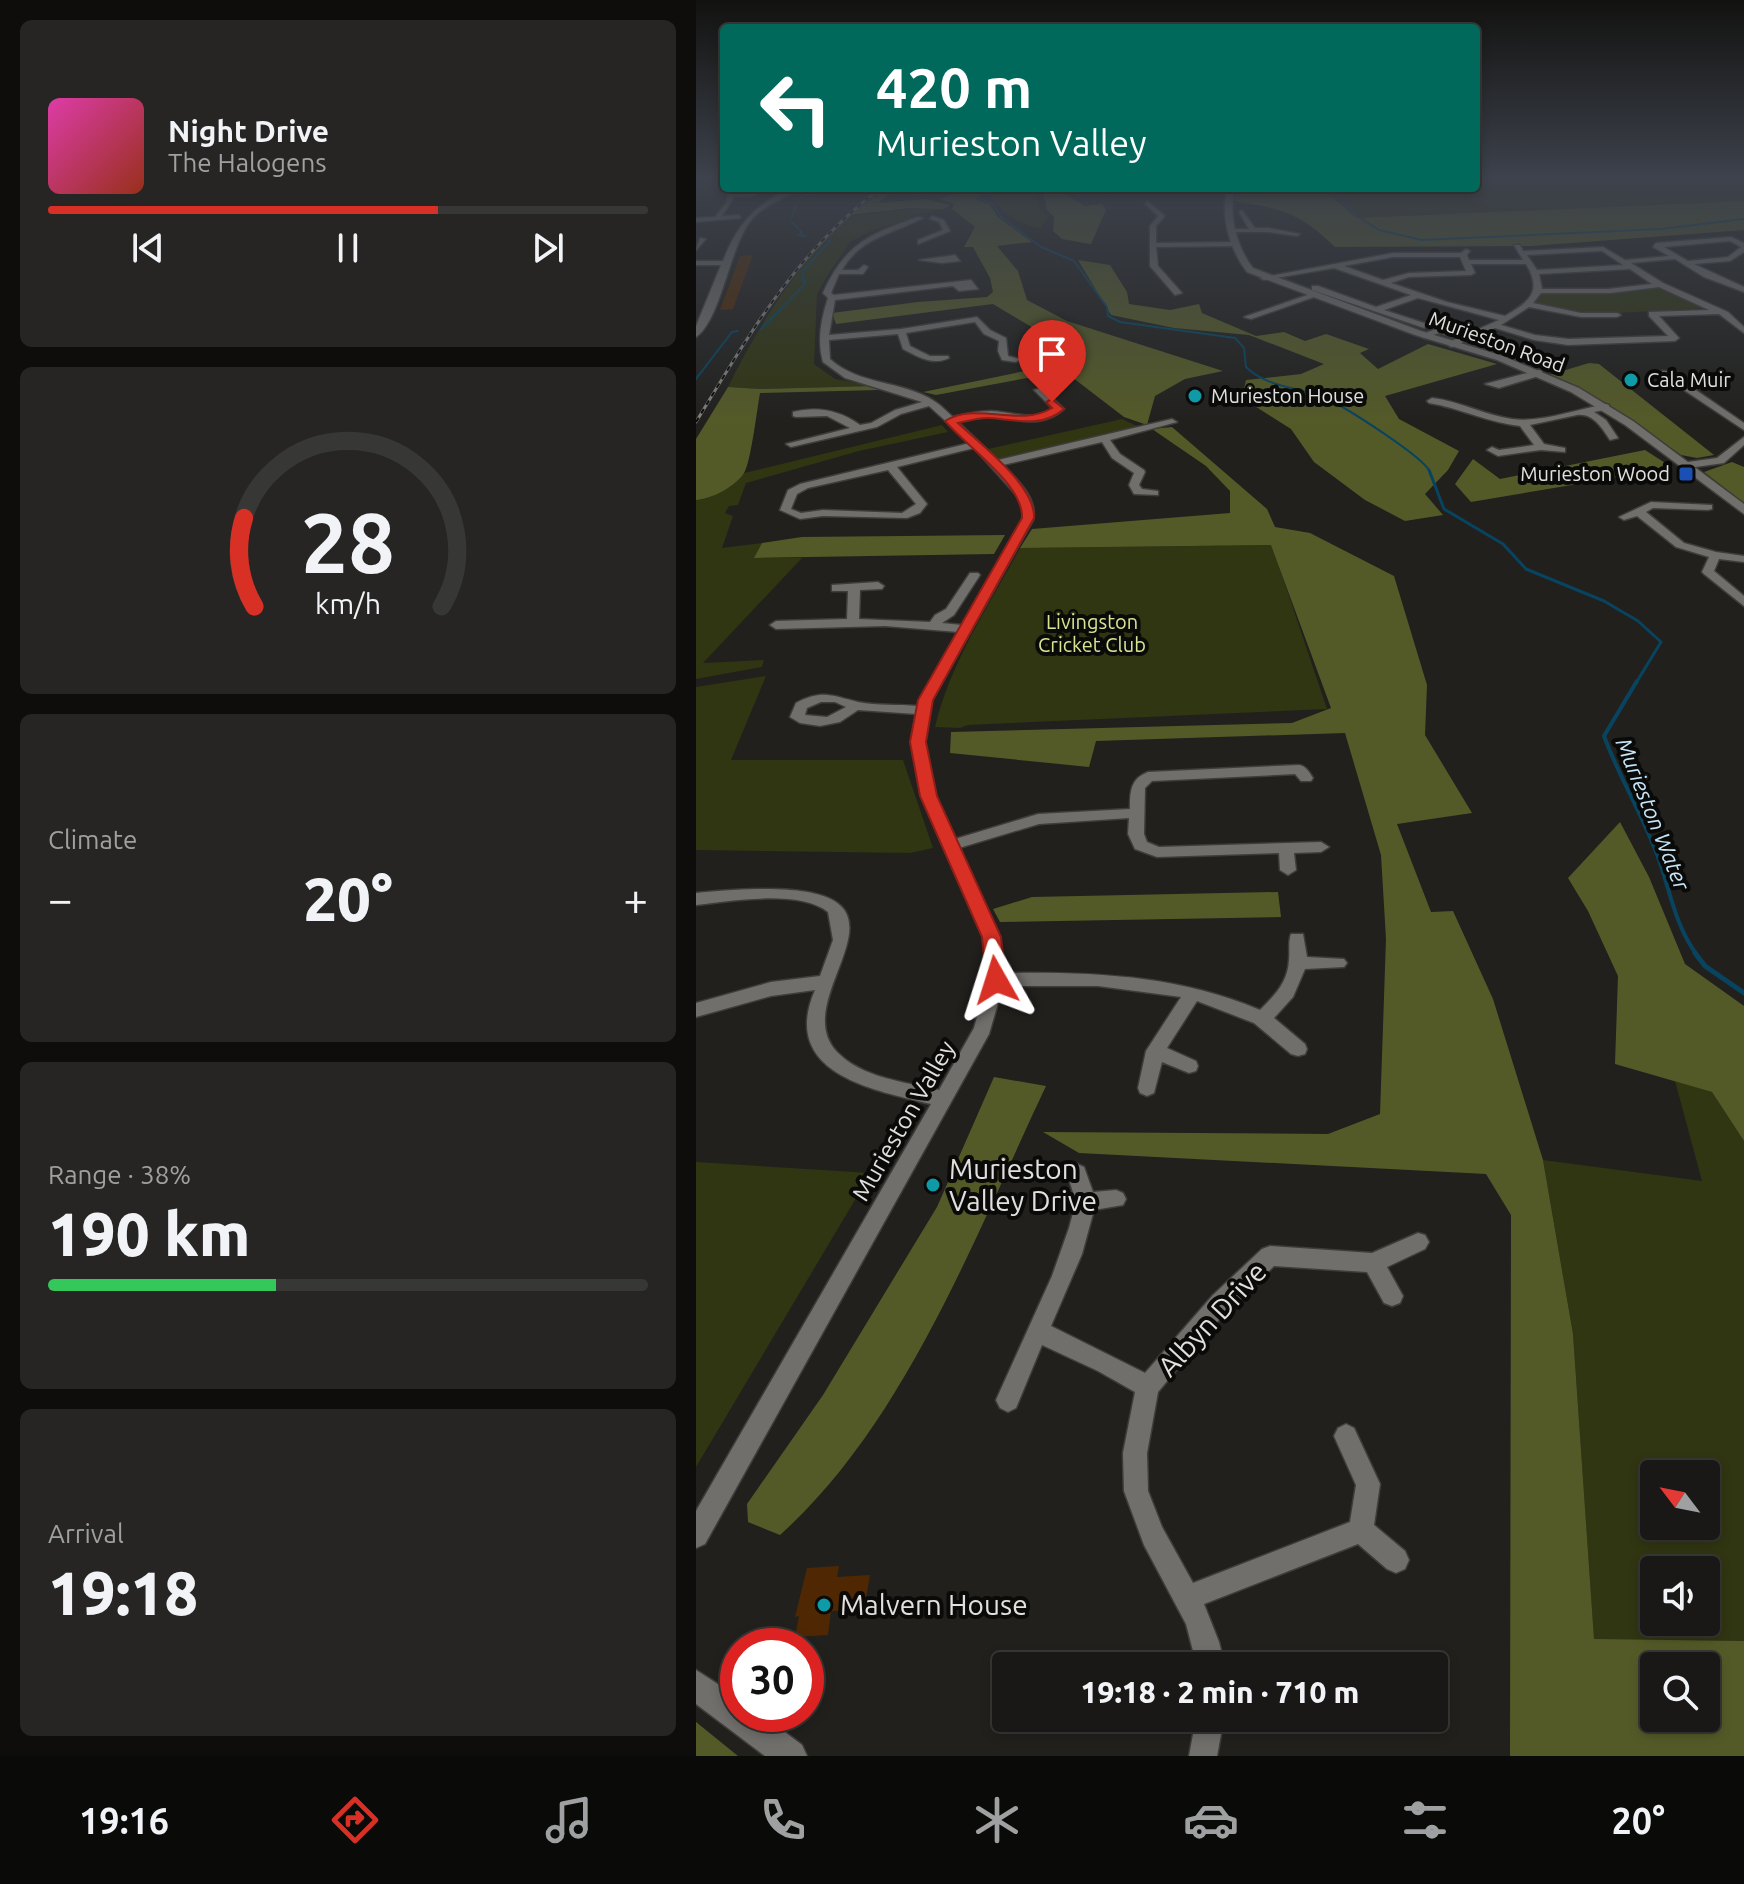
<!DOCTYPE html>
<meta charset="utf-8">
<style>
:root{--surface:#191816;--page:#262523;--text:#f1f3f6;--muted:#9fa0a1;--line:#373735;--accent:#d93025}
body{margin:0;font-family:Ubuntu,sans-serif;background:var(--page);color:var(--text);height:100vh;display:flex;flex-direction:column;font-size:30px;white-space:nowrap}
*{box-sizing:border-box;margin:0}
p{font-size:26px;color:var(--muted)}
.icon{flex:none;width:44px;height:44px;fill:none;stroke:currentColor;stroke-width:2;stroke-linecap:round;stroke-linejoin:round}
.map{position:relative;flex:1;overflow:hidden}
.sheet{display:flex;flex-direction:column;gap:20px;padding:20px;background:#0e0d0c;width:696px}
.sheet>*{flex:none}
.guide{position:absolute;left:24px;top:24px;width:760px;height:168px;border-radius:8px;box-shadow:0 4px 12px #0003,0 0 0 2px var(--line);background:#00695c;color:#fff;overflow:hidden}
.needle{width:52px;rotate:302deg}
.tools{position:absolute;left:944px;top:1460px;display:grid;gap:16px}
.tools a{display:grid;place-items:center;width:80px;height:80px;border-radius:8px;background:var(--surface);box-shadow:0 4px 12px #0003,0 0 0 2px var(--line);font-size:40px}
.speed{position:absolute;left:24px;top:1628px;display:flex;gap:16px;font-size:40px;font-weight:700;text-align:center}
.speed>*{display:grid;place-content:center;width:104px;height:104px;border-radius:50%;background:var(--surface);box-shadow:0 4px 12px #0003,0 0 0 2px var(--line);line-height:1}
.speed .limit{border:12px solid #d22;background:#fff;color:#111}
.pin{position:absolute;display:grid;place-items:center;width:68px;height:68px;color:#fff;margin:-82px -34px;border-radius:50% 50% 50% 0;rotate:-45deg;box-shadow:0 0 8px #0007}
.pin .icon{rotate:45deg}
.me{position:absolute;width:88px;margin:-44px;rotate:354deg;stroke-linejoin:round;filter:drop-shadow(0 0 6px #0008)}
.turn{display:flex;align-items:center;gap:28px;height:168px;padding:0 24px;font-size:36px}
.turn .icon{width:104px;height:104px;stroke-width:2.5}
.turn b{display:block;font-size:56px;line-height:68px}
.big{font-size:60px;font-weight:800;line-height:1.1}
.sheet .tile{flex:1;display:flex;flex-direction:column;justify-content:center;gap:12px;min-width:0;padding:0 28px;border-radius:12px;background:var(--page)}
.sheet .dial{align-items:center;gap:0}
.dial svg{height:208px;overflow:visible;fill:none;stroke:var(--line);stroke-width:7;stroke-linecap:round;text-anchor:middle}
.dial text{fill:var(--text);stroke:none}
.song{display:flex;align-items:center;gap:24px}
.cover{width:96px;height:96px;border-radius:12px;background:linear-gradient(135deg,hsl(320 70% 55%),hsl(10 70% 35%))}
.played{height:8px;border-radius:4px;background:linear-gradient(90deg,var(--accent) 65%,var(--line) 65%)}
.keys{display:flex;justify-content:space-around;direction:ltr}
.heat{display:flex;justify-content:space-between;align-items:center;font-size:44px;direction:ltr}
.charge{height:12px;border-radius:6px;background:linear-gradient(90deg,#34c759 38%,var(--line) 0)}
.trip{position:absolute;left:296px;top:1652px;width:456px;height:80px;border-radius:8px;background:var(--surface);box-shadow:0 4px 12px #0003,0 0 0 2px var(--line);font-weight:800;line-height:80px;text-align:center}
.tab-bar{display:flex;height:128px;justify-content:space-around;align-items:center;background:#0a0a09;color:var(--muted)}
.tab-bar .icon{width:56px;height:56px}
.tab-bar .selected{color:var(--accent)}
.tab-bar b{font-size:36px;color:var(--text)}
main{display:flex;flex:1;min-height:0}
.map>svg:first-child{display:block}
.green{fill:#303512;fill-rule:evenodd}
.forest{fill:#545a27;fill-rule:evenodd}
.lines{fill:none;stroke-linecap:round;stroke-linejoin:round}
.stream-far3{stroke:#084460;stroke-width:2}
.stream-far2{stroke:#084460;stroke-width:3}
.stream-far1{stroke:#084460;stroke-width:4}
.stream{stroke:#084460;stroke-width:5}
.building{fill:#4f2803}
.minor-casing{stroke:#3e3d3b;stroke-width:3}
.tertiary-casing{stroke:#3e3d3b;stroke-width:3}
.minor{fill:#716f6c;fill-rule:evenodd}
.tertiary{fill:#716f6c;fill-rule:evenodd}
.rail-casing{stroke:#807f7c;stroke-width:3}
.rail{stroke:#0a0a09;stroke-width:2;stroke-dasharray:5;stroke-linecap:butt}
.route{fill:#d93025;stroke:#8d1f18;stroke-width:2}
.culture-dot{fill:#0f9aa8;stroke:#0a0a09;stroke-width:3}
.transit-dot{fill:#1a4fb4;stroke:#0a0a09;stroke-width:3}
.labels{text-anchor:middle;stroke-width:8;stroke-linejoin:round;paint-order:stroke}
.far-street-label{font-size:20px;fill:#e1e0de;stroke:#0a0a09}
.far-poi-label{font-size:20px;fill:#e1e0de;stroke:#0a0a09;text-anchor:start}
.far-park-label{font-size:20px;fill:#d9e493;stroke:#0a0a09}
.far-water-label{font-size:22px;font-style:italic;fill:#c6e5f8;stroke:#0a0a09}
.street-label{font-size:24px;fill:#e1e0de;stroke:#0a0a09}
.near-poi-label{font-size:28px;fill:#e1e0de;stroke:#0a0a09;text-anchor:start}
.near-street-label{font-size:28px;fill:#e1e0de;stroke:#0a0a09}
</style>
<main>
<section class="sheet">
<div class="tile">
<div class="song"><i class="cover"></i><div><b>Night Drive</b><p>The Halogens</p></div></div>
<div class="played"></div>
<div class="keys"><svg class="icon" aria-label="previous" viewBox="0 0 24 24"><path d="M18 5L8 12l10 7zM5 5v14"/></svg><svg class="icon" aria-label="pause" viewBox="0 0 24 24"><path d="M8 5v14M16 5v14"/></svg><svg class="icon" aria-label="next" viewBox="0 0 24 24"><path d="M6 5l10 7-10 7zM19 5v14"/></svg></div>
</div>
<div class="tile dial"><svg viewBox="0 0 100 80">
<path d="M14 69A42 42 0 1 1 86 69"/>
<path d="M14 69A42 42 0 0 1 10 35" stroke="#d93025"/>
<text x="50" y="56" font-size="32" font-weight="700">28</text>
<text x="50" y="72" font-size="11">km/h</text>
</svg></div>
<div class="tile"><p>Climate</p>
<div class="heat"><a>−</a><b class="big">20°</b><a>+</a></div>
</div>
<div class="tile"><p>Range · 38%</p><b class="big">190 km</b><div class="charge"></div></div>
<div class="tile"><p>Arrival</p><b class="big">19:18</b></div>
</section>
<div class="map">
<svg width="1048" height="1756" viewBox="0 0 1048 1756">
<rect width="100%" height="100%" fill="#21201d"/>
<!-- green -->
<g class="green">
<path d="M780 179H1048V201L661 218 625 188H780Z"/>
<path d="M295 188H334L341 193 342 209 352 217 344 228C326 227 299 207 291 191Z"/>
<path d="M237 207 247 209 215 216 214 219 172 232 154 242 133 273 121 294 118 364 139 379 177 386 64 389 32 387C64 323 97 271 148 219L154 216Z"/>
<path d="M962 287 1007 308 906 314 837 305 845 293 899 294Z"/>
<path d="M426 419 443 427 303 459 292 449Z"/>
<path d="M246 425 252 432 163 451 50 483 42 505 33 506 29 513 37 516 26 548 66 543 59 558H106L7 663 68 660 66 667 0 679V500C19 500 34 484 48 473Z"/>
<path d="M576 545 631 709 272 725 264 728 239 727C254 663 293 605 324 548Z"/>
<path d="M70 676 35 760H207L237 848 214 853 0 850V687Z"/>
<path d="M979 1081 1016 1092 1048 1141V1641L898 1640 877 1334 847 1160 1006 1181ZM958 1474H1010V1526H958ZM958 1570H1010V1622H958Z"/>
<path d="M0 1162 175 1173 0 1467Z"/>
</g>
<!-- forest -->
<g class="forest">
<path d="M281 188H289L280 199 294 205 302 217 336 242 301 246 322 271 331 300 371 321 527 371 489 379 459 396 451 425 428 417 368 371 240 395 227 392 363 364 339 329 297 304 140 324 136 313 222 302 291 297 297 292 294 278 277 247H268L279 227 256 209 258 204 243 199Z"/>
<path d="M341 188H368L362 190 389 206 406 204 410 210 395 244 366 239 357 231 358 217 351 210 347 191Z"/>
<path d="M545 188H625L661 218 1048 201V230L835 246 639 247C603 212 584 208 536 201Z"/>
<path d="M184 193H194L182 203 230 199 254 205 248 209 214 208 154 215Z"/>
<path d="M382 260 414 265 431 292 433 304 474 310 503 304 506 313 560 336 588 332 609 341 630 334 673 349 664 353 682 369 732 344 801 364 689 396 703 419 763 451 752 470 729 494 747 515 709 521 669 500 618 462 595 429 546 398 550 380 605 374 628 364 553 335 478 328 415 315Z"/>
<path d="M893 363 903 364 1018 455 1001 458 985 455 919 409 853 375Z"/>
<path d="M177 386 182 390 64 393C61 409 55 462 48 473 40 486 14 500 0 500V439L32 387 64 389Z"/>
<path d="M476 427 571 509 579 527 614 533 698 576 731 685 729 735 776 813 701 824 735 912 757 911 797 999 847 1160 877 1334 898 1639 1048 1641V1756H814L815 1215 790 1174 383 1153 347 1132 632 1134 684 1114 690 939 685 855 649 733 400 741 393 767 254 753 255 732 596 723 635 708 575 545 324 548 336 529 534 513V491L510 466 456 429ZM958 1666H1010V1718H958Z"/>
<path d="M949 450 977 468 775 502 759 484 777 459 804 479Z"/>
<path d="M1036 462 1048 467V503L1008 472Z"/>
<path d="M309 535 298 554 58 558 66 543 106 537Z"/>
<path d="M924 822 953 877 989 964 1048 1006V1141L1016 1092 919 1064 922 976 892 911 872 878Z"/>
<path d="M582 892 585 917 304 922 297 909 336 897Z"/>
<path d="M298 1077 350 1086C279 1236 209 1423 84 1535L52 1522 51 1504 127 1395 241 1207Z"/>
<path d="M0 1722 42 1756H0Z"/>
</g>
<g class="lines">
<!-- stream-far3 -->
<g class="stream-far3">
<path d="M292 188 283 198 297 204 305 217 345 247 378 261 411 307 412 316 424 322 539 338 548 348 550 367C571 388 605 387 631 399 649 407 728 457 734 472"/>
<path d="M631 188 663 217 683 230 726 240 965 229 1048 219"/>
<path d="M96 217 103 198 122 190"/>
<path d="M96 222 106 232 103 235 110 236"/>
<path d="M65 329 107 286 110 281 106 280 107 271 134 241 131 240"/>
<path d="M0 379 36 332 42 331"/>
</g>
<!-- stream-far2 -->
<path class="stream-far2" d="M733 470 748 509 807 544 830 569 908 601 942 621 965 642 940 683"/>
<!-- stream-far1 -->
<path class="stream-far1" d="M941 681 908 736C923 777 947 815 962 857 974 890 979 926 1001 955"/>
<!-- stream -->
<path class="stream" d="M999 953 1009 966 1048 993"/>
</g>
<!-- building -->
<g class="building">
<path d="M57 255 37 309 24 310 44 256Z"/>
<path d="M143 1566 141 1577 174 1575 170 1598 157 1599 155 1610 135 1611 132 1635 99 1637 103 1616 99 1617 111 1568Z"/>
</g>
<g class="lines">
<!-- minor casing -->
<g class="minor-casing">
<g id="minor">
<path d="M34 188H40L39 193 74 188 56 196 38 197 26 216 43 215 45 218 0 222V218L19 217 30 203Z"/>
<path d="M399 188H407L414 192 409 193Z"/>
<path d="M513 188H520L523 191 518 192Z"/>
<path d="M451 201 469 216 460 226V243L540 242 544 244 540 246 460 247 462 266 486 293 479 295 454 266V226L462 216 449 204Z"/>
<path d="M546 210 559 228H573L604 234 601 236 573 232H536L538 229H553L543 212Z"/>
<path d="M236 216 248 220 254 231 222 244V240L247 230 243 222 234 219Z"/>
<path d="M222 217 227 218C197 234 165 237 146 270H162L168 265 172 267 167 274H143L135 293 138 295 275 280 282 289 263 291 257 286 139 300 133 335 205 329 281 317 294 330 310 338 312 356 324 359 320 362 306 360 302 351 303 341 288 334 279 322 210 333 214 346 234 356H252L253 358C236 366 223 357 207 349L202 334 133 340 134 359C164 386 206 380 238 401 245 405 251 412 257 417 269 414 282 411 295 411 317 412 338 422 357 409L338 390 346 388 368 409C345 430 321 418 294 417 283 417 273 419 262 422L302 460 476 419 481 422 414 440 424 454 448 470 449 472 443 485 446 489 462 491V495L438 494 433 485 438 473 416 458 406 442 307 465C321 480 342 498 337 520L236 700 229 742 239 796 259 839 342 814 434 809C434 792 434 779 452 772L603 765C610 766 613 772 617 778L615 781H605L599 774 456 781 449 788 448 834 451 842 463 847 625 842 633 847 625 852 598 853 600 870 592 875 584 870 583 853 461 857 439 849 432 834 433 818 343 824 263 848 303 937 308 973C397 972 481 975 564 1010 579 995 592 982 593 960 594 951 592 942 595 934H607L611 957 648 959 651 963 648 967 609 969 597 997 578 1018 609 1044 611 1049 609 1054 602 1056 595 1054 558 1023 501 1001 471 1048 500 1061 502 1066 500 1071 493 1073 466 1062 458 1093 451 1096 444 1093 442 1088 450 1051 485 997 402 986H307L293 1034 9 1544 0 1548V1511L235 1104C176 1090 83 1073 119 990L75 996 0 1017V1003L75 982 124 976 137 940 132 912C103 889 35 901 0 905V893C278 865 81 990 141 1052 166 1078 209 1082 243 1090L278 1028 291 980 287 937 225 796 215 742 220 714 162 710 144 722 124 726 104 723 94 717 100 703C127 689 136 696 162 702 181 706 203 704 221 706L262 632 189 626 80 629 74 625 80 621 151 619 152 591H136V585L182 582 188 586 186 589 164 590 163 619 234 622 239 615 250 609 274 573H282L284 575 258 615 246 623 266 625 326 520 328 508 324 499 278 448 201 467 231 504 224 513 211 518 127 516 104 519 84 510 92 490 104 484 274 443 233 406 205 414 181 427 95 447 90 444 154 428 131 416 100 417 97 416V412C122 406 143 410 164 425L175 423 199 410 226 402 149 378 127 362C121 341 125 319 132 298L127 293C149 244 173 234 222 217ZM192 470 220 504 206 513 127 510 105 513 95 509 101 494 112 488ZM125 702H139L150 707 131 717 109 715 111 708Z"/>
<path d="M1035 237 1048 243V252L1034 261 998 264 1048 287V292L1008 277 979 259 935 263 967 283 1032 312 1048 327V333L1023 314 963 316 983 338 979 341 872 345 838 340 799 328 756 347 753 346V342L803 320 722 298 688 310 731 324 728 328 616 290V286H622L680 307 715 295 638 268 568 280 564 278 697 253H765L770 249 774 251 771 255 773 260H827L818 245H824L827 251 907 247 929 260 973 256 957 247 960 243ZM1034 241 1045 247 1032 257 992 261 968 247ZM906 251 927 265 841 270 831 255ZM697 257H764L770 271 713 273 687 280 648 266ZM775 264H830C847 292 833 302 809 316L751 302 695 283 713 277 775 275 779 273ZM934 269 956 284 912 289H846L843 274ZM963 287 1013 310 953 312V316L972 336 872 339 839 335 805 325 833 307 885 317H921L925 315 921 313H885L837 303 845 293H914Z"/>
<path d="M4 238 10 239 0 250Z"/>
<path d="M259 255 264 261 246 263 223 260Z"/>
<path d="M614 294 621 296 555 319 548 317Z"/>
<path d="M743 328 762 334 758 337 743 333 728 338 724 335Z"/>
<path d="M843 370 846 371V375L803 388 789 384Z"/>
<path d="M958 371H972L1048 423V430L967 376H955V372Z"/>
<path d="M736 398C764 401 788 415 816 419 844 423 882 409 910 404L913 405V409L898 412 910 420 922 438 914 440C906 428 897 413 881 415L834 425 848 444 869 448V452L845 450 802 456 791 450 796 447 803 450 838 445 824 426C793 423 764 408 733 403L731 401Z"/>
<path d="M1048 437V445L1028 463 992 468 987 465 992 462 1021 458Z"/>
<path d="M955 502 1016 505V509L1012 510 957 508 950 512 988 543 1020 552 1048 556V562L1023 559 1018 571 1048 596V606L1008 574 1006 572 1013 557 980 547 941 516 928 520 923 517Z"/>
<path d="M381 1164 388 1167 397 1192 420 1190 427 1193 430 1199 427 1205 398 1210 386 1254 355 1326 449 1373 517 1295 566 1249 574 1246 676 1253 722 1233 729 1235 733 1242 729 1249 691 1267 707 1296 704 1303 696 1306 688 1303 671 1272 578 1266 517 1326 462 1392 451 1453 452 1491 466 1527 497 1583 654 1522 660 1485 638 1436 642 1428 650 1424 658 1428 684 1484 678 1525 709 1551 713 1560 709 1569 700 1573 691 1569 662 1544 508 1604 523 1642 529 1666H501L490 1624 448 1545 428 1491 427 1453 439 1392 402 1371 346 1345 320 1408 312 1412 304 1408 300 1400 356 1276 373 1228 380 1202 371 1173 374 1167Z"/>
<path d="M500 1718H528L521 1756H493Z"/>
</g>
</g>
<!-- tertiary casing -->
<g class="tertiary-casing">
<g id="tertiary">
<path d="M95 188H105C87 200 66 205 53 223 33 251 24 321 0 337V326L25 265H0V261H27C41 224 60 204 95 188Z"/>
<path d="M532 188H540C531 213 541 248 557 268L725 331 807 356 883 388 937 421 1048 504V514L929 425 875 392 801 360 719 335 551 272C534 250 523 215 532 188Z"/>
<path d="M0 1670 42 1697V1714H65L106 1745 111 1756H69L0 1704Z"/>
</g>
</g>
<!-- minor -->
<use href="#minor" class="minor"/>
<!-- tertiary -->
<use href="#tertiary" class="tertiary"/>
<!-- rail casing -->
<g class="rail-casing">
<path id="rail" d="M0 422C54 333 100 252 185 188"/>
</g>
<!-- rail -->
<use href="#rail" class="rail"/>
</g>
<!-- sky -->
<linearGradient id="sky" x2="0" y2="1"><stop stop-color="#121210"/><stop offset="0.42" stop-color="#3d424c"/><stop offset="1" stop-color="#3d424c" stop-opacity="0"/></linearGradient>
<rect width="1048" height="425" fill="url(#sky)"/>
<!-- route -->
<path class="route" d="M356 399 368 409C346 428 320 420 294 418 284 417 272 421 262 423 285 445 340 486 338 518L237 700 230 742 241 796 305 937 310 980 307 985H293L290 980 286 937 224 796 214 742 222 700 326 518C328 485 270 446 249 421 282 401 323 428 356 408L350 402Z"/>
<!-- markers -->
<g class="culture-dot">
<circle cx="935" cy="380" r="8"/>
<circle cx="499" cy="396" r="8"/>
<circle cx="237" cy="1185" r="8"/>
<circle cx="128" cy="1605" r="8"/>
</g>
<rect class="transit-dot" x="982" y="466" width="16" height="16" rx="4"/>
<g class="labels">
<!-- far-street labels -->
<g class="far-street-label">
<text transform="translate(801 342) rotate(20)" y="7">Murieston Road</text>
</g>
<!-- far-poi labels -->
<g class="far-poi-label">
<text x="951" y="387">Cala Muir</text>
<text x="515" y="403">Murieston House</text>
<text x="974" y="481" text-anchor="end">Murieston Wood</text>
</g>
<!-- far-park labels -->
<g class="far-park-label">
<text x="396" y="629">Livingston<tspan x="396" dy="23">Cricket Club</tspan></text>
</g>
<!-- far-water labels -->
<g class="far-water-label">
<text transform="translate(957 814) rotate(68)" y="8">Murieston Water</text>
</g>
<!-- street labels -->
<g class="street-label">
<text transform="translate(208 1121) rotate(-60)" y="8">Murieston Valley</text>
</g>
<!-- near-poi labels -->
<g class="near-poi-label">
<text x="253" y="1179">Murieston<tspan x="253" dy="32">Valley Drive</tspan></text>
<text x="144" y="1615">Malvern House</text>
</g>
<!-- near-street labels -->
<g class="near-street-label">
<text transform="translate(516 1319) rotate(-47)" y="10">Albyn Drive</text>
</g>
</g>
</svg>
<div class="tools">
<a><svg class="needle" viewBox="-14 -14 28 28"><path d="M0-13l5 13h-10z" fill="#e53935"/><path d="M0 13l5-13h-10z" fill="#9fa0a1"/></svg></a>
<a><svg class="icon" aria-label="sound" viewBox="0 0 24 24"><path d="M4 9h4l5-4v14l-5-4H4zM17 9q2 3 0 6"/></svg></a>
<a><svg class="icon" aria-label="search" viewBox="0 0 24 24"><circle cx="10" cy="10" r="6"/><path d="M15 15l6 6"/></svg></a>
</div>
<div class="speed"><div class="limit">30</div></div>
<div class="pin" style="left:356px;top:402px;background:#d93025"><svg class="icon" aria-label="arrive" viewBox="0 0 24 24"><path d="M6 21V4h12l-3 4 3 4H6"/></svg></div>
<svg class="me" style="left:300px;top:980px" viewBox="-20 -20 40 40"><path d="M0-17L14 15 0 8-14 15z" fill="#d93025" stroke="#fff" stroke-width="4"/></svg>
<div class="trip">19:18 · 2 min · 710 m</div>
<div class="guide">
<div class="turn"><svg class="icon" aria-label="left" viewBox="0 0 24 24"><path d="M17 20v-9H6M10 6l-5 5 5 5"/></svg><div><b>420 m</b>Murieston Valley</div></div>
</div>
</div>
</main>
<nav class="tab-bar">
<b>19:16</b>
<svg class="icon selected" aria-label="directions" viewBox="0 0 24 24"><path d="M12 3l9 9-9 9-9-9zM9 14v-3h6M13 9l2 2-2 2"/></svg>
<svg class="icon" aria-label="music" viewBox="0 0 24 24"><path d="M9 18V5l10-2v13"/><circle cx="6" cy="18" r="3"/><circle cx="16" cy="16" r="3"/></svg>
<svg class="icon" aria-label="phone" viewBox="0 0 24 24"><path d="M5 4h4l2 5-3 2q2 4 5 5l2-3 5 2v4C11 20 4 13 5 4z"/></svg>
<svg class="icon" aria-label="climate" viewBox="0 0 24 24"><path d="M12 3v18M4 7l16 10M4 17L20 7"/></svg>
<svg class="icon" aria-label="car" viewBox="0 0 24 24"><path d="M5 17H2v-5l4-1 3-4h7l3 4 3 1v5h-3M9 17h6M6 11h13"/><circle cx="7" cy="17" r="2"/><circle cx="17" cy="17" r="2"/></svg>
<svg class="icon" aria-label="filters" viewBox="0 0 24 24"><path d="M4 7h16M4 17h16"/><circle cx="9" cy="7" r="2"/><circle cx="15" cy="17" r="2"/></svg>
<b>20°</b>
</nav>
